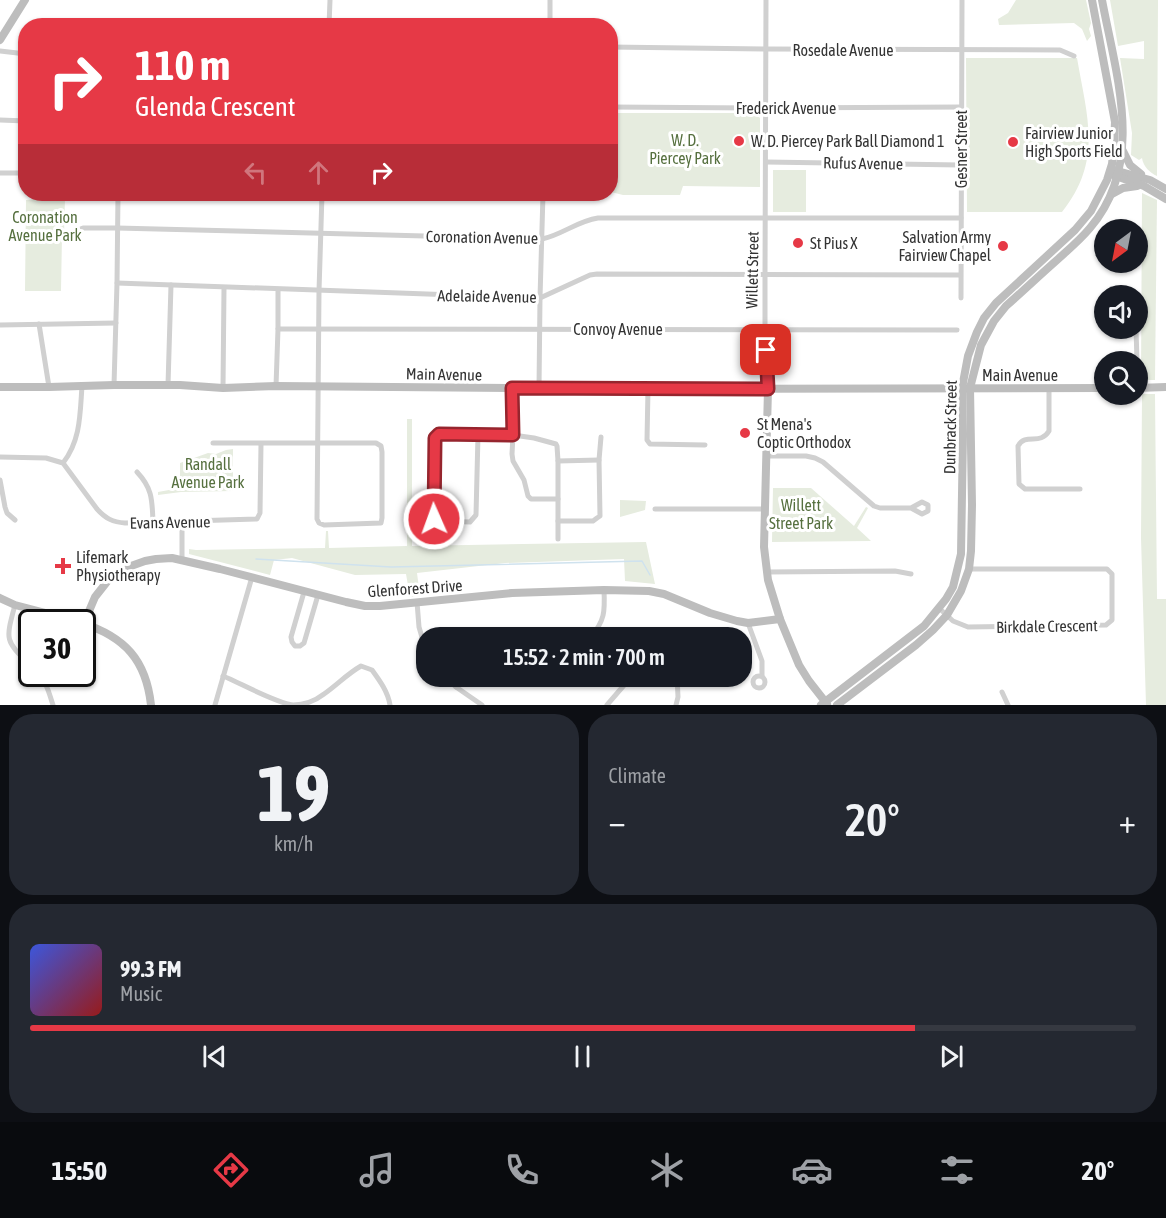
<!DOCTYPE html>
<meta charset="utf-8">
<style>
:root{--surface:#171b24;--page:#242831;--text:#f1f3f6;--muted:#9ea1a6;--line:#363941;--accent:#e63946}
body{margin:0;font-family:"Asap Condensed",sans-serif;background:var(--page);color:var(--text);height:100vh;display:flex;flex-direction:column;font-size:22px;white-space:nowrap}
*{box-sizing:border-box;margin:0}
p{font-size:20px;color:var(--muted)}
.icon{flex:none;width:33px;height:33px;fill:none;stroke:currentColor;stroke-width:2;stroke-linecap:round;stroke-linejoin:round}
.map{position:relative;height:705px;overflow:hidden}
.side{display:flex;flex-direction:column;gap:9px;padding:9px;background:#0d0f14;flex:1}
.side>*{flex:none}
.top-card{position:absolute;left:18px;top:18px;width:600px;height:183px;border-radius:24px;box-shadow:0 2px 4px #0004;background:#e63946;color:#fff;overflow:hidden}
.needle{width:39px;rotate:212deg}
.tools{position:absolute;left:1094px;top:219px;display:grid;gap:12px}
.tools a{display:grid;place-items:center;width:54px;height:54px;border-radius:50%;background:var(--surface);box-shadow:0 2px 4px #0004;font-size:30px}
.speed{position:absolute;left:18px;top:609px;display:flex;gap:12px;font-size:30px;font-weight:700;text-align:center}
.speed>*{display:grid;place-content:center;width:78px;height:78px;border-radius:50%;background:var(--surface);box-shadow:0 2px 4px #0004;line-height:1}
.speed .limit{border:3px solid #111;border-radius:9px;background:#fff;color:#111}
.pin{position:absolute;display:grid;place-items:center;width:51px;height:51px;color:#fff;margin:-26px;border-radius:12px;box-shadow:0 3px 9px #0006}
.me{position:absolute;width:66px;margin:-33px;rotate:358deg;stroke-linejoin:round;filter:drop-shadow(0 0 4px #0008)}
.turn{display:flex;align-items:center;gap:21px;height:126px;padding:0 18px;font-size:27px}
.turn .icon{width:78px;height:78px;stroke-width:2.5}
.turn b{display:block;font-size:42px;line-height:51px}
.lanes{display:flex;align-items:center;height:57px;padding:0 18px;background:#0003;justify-content:center;gap:30px;direction:ltr}
.lanes .off{opacity:.35}
.big{font-size:45px;font-weight:600;line-height:1.1}
.side .widget{flex:1;display:flex;flex-direction:column;justify-content:center;gap:9px;min-width:0;padding:0 21px;border-radius:24px;background:var(--page)}
.side .dial{align-items:center;gap:0}
.dial b{font-size:78px;line-height:1}
.song{display:flex;align-items:center;gap:18px}
.cover{width:72px;height:72px;border-radius:9px;background:linear-gradient(135deg,hsl(230 70% 55%),hsl(0 70% 35%))}
.played{height:6px;border-radius:3px;background:linear-gradient(90deg,var(--accent) 80%,var(--line) 80%)}
.keys{display:flex;justify-content:space-around;direction:ltr}
.heat{display:flex;justify-content:space-between;align-items:center;font-size:33px;direction:ltr}
.side .tiles{flex:1;display:grid;gap:9px;grid-template-columns:1fr 1fr}
.widget:last-child{grid-column:span 2}
.trip{position:absolute;left:416px;top:627px;width:336px;height:60px;border-radius:24px;background:var(--surface);box-shadow:0 2px 4px #0004;font-weight:600;line-height:60px;text-align:center}
.tabs{display:flex;height:96px;justify-content:space-around;align-items:center;background:#090b0e;color:var(--muted)}
.tabs .icon{width:42px;height:42px}
.tabs .current{color:var(--accent)}
.tabs b{font-size:27px;color:var(--text)}
.map>svg:first-child{display:block}
.green{fill:#e6ecdf}
.lines{fill:none;stroke-linecap:round;stroke-linejoin:round}
.stream{stroke:#cfe2ee;stroke-width:1.5}
.street{stroke:#d0d0d0;stroke-width:5}
.secondary{stroke:#bdbdbd;stroke-width:8}
.route-casing{stroke:#96252e;stroke-width:15}
.route{stroke:#e63946;stroke-width:10}
.poi-dot{fill:#e63946;stroke:#fff;stroke-width:2}
.labels{text-anchor:middle;stroke-width:6;stroke-linejoin:round;paint-order:stroke}
.street-label{font-size:16px;fill:#333;stroke:#fff}
.poi-label{font-size:16px;fill:#333;stroke:#fff;text-anchor:start}
.park-label{font-size:16px;fill:#56703f;stroke:#fff}
</style>
<div class="map">
<svg width="1166" height="705" viewBox="0 0 1166 705">
<rect width="100%" height="100%" fill="#fff"/>
<!-- green -->
<g class="green">
<path d="M1016 0H1086L1091 23 1089 29 1091 36 1087 41 1082 29 1074 23 999 25 998 19 1008 13Z"/>
<path d="M1110 0H1158L1157 176C1150 173 1143 166 1142 158L1139 160 1131 155 1132 133 1120 58 1144 59V41L1118 46Z"/>
<path d="M966 58H1077C1087 116 1103 161 1062 212H967Z"/>
<path d="M611 113H755L760 118V187L683 186 680 195H623L611 192Z"/>
<rect x="773" y="170" width="33" height="42"/>
<path d="M1142 193 1157 200 1155 380H1141Z"/>
<path d="M48 198H65L64 235H62L61 291H25L26 200Z"/>
<path d="M1142 394H1155L1157 599H1166V705H1146L1141 538Z"/>
<path d="M407 419H412V546L646 542 655 584 625 581 624 559 505 563 417 573 420 596 410 597 406 574 355 575 292 558 274 560 270 575 189 554V549L196 550 325 548 326 531H328L329 548 407 546Z"/>
<path d="M233 449V491L181 492 158 495V492L180 488V463L208 453 216 454 226 450Z"/>
<path d="M773 488H811L854 526 866 507 868 508 857 528 871 541 772 542Z"/>
<path d="M620 500 646 501 645 510 620 517Z"/>
</g>
<g class="lines">
<!-- stream -->
<path class="stream" d="M256 559 391 567 642 561 650 575"/>
<!-- street -->
<g class="street">
<path d="M550 0V26"/>
<path d="M766 0 765 275V330L768 389"/>
<path d="M329 26 330 0"/>
<path d="M610 47 766 49 1060 50 1074 56"/>
<path d="M0 51 26 54"/>
<path d="M610 107 756 108 961 107"/>
<path d="M0 120 26 121"/>
<path d="M766 162 960 165"/>
<path d="M0 173H26"/>
<path d="M73 232 83 228H117L542 239C562 235 577 221 598 218H961"/>
<path d="M117 283 540 298 590 275 597 274 960 275"/>
<path d="M1111 289 1118 296"/>
<path d="M961 298 962 0"/>
<path d="M39 324 49 387"/>
<path d="M0 325 116 323"/>
<path d="M1136 328 1137 362"/>
<path d="M278 329 957 330"/>
<path d="M1137 373V388"/>
<path d="M114 385 117 283 118 194"/>
<path d="M168 385 171 285"/>
<path d="M276 386 278 329V290"/>
<path d="M223 388 224 288"/>
<path d="M512 388 513 435 512 454 513 461 524 480 528 496 531 499H558"/>
<path d="M539 388 540 298 543 194"/>
<path d="M1049 388V431C1040 446 1026 432 1018 446L1019 484 1025 489H1080"/>
<path d="M648 389 647 440 650 444 705 445"/>
<path d="M478 435 476 515 470 522 439 521 434 519V445L435 438 439 434 513 435 534 438 556 444 557 446 558 461V539"/>
<path d="M213 443H376L381 446 382 452V518L381 523 324 525 319 523 317 519 319 291 322 194"/>
<path d="M767 456H806L815 458 823 462 874 506 880 508H911L922 514 928 511V505L922 502 911 508"/>
<path d="M0 457 46 458 63 463 97 509C106 519 113 522 125 523L257 519 260 513 261 444"/>
<path d="M558 461 599 460"/>
<path d="M63 463C81 440 80 413 82 386"/>
<path d="M137 472C153 489 152 501 153 522"/>
<path d="M0 480 5 507 7 513 15 520"/>
<path d="M655 509H765"/>
<path d="M558 521H593L597 518 600 516 599 460 601 437"/>
<path d="M182 522V560"/>
<path d="M767 572 895 571 911 574"/>
<path d="M304 592 291 637 292 642 295 646H300L304 643 318 595"/>
<path d="M417 602 419 627 426 651"/>
<path d="M15 605C5 642 5 640 32 667"/>
<path d="M939 608 953 621 968 627 1106 625 1112 620V574L1107 569H969"/>
<path d="M748 623 762 661V676"/>
<path d="M590 638C605 621 605 611 604 590"/>
<path d="M38 674C47 683 49 693 53 705"/>
<circle cx="759" cy="682" r="6"/>
<path d="M223 676C240 683 276 703 293 705 304 705 315 701 324 694 337 685 347 674 361 666L372 670C380 681 388 692 390 705"/>
<path d="M444 676 456 687 482 705"/>
<path d="M456 687 464 676"/>
<path d="M1002 692 1008 705"/>
<path d="M215 705 252 577"/>
<path d="M607 705 632 676"/>
<path d="M676 705 678 697 677 676"/>
</g>
<!-- secondary -->
<g class="secondary">
<path d="M0 40 25 0"/>
<path d="M1123 151 1130 165 1141 174"/>
<path d="M1114 170 1150 180 1166 189"/>
<path d="M1113 175 1144 186 1166 199"/>
<path d="M1112 194 1123 188 1137 186"/>
<path d="M0 387H49L114 385H180L223 388 276 386 648 389 1104 388"/>
<path d="M1137 388 1166 387"/>
<path d="M768 389 764 547 768 580 780 619 799 665 809 681 827 704"/>
<path d="M0 598 15 605 80 622"/>
<path d="M82 623C125 637 146 660 151 705"/>
<path d="M84 623 95 597 110 578 131 566 145 561 156 559 172 558 220 569 346 602 365 606H380L512 593 604 590 649 591 664 594 710 613 737 621 748 623 780 619"/>
<path d="M821 705 924 626 946 599 953 587 961 554 963 434 962 388 968 356 977 332 984 318 996 303 1075 230 1091 211 1107 180 1112 164 1114 145 1115 122 1092 0"/>
<path d="M837 705 916 645 933 630 947 615 961 591 969 569 971 551 972 505 970 388 981 345 994 321 1006 306C1023 291 1040 275 1057 260 1068 250 1080 240 1090 228 1146 163 1116 75 1102 0"/>
</g>
</g>
<g class="lines">
<!-- route casing -->
<g class="route-casing">
<path id="route" d="M434 519 435 438 439 434 513 435 512 388 768 389 766 350"/>
</g>
<!-- route -->
<use href="#route" class="route"/>
</g>
<!-- markers -->
<g class="poi-dot">
<circle cx="739" cy="141" r="6"/>
<circle cx="1013" cy="142" r="6"/>
<circle cx="798" cy="243" r="6"/>
<circle cx="1003" cy="246" r="6"/>
<circle cx="745" cy="433" r="6"/>
<path d="M60 557h6v6h6v6h-6v6h-6v-6h-6v-6h6z"/>
</g>
<g class="labels">
<!-- street labels -->
<g class="street-label">
<text x="843" y="56">Rosedale Avenue</text>
<text x="786" y="114">Frederick Avenue</text>
<text transform="translate(961 149) rotate(-90)" y="6">Gesner Street</text>
<text transform="translate(863 163) rotate(1)" y="6">Rufus Avenue</text>
<text transform="translate(482 237) rotate(1)" y="6">Coronation Avenue</text>
<text transform="translate(752 270) rotate(-89)" y="6">Willett Street</text>
<text transform="translate(487 296) rotate(1)" y="6">Adelaide Avenue</text>
<text x="618" y="335">Convoy Avenue</text>
<text transform="translate(444 374) rotate(1)" y="6">Main Avenue</text>
<text x="1020" y="381">Main Avenue</text>
<text transform="translate(950 427) rotate(-89)" y="6">Dunbrack Street</text>
<text transform="translate(170 522) rotate(-1)" y="6">Evans Avenue</text>
<text transform="translate(415 588) rotate(-4)" y="6">Glenforest Drive</text>
<text transform="translate(1047 626) rotate(-1)" y="6">Birkdale Crescent</text>
</g>
<!-- poi labels -->
<g class="poi-label">
<text x="1025" y="139">Fairview Junior<tspan x="1025" dy="18">High Sports Field</tspan></text>
<text x="751" y="147">W. D. Piercey Park Ball Diamond 1</text>
<text x="991" y="243" text-anchor="end">Salvation Army<tspan x="991" dy="18">Fairview Chapel</tspan></text>
<text x="810" y="249">St Pius X</text>
<text x="757" y="430">St Mena's<tspan x="757" dy="18">Coptic Orthodox</tspan></text>
<text x="76" y="563">Lifemark<tspan x="76" dy="18">Physiotherapy</tspan></text>
</g>
<!-- park labels -->
<g class="park-label">
<text x="685" y="146">W. D.<tspan x="685" dy="18">Piercey Park</tspan></text>
<text x="45" y="223">Coronation<tspan x="45" dy="18">Avenue Park</tspan></text>
<text x="208" y="470">Randall<tspan x="208" dy="18">Avenue Park</tspan></text>
<text x="801" y="511">Willett<tspan x="801" dy="18">Street Park</tspan></text>
</g>
</g>
</svg>
<div class="tools">
<a><svg class="needle" viewBox="-14 -14 28 28"><path d="M0-13l5 13h-10z" fill="#e53935"/><path d="M0 13l5-13h-10z" fill="#9ea1a6"/></svg></a>
<a><svg class="icon" aria-label="sound" viewBox="0 0 24 24"><path d="M4 9h4l5-4v14l-5-4H4zM17 9q2 3 0 6"/></svg></a>
<a><svg class="icon" aria-label="search" viewBox="0 0 24 24"><circle cx="10" cy="10" r="6"/><path d="M15 15l6 6"/></svg></a>
</div>
<div class="speed"><div class="limit">30</div></div>
<div class="pin" style="left:766px;top:350px;background:#d93025"><svg class="icon" aria-label="arrive" viewBox="0 0 24 24"><path d="M6 21V4h12l-3 4 3 4H6"/></svg></div>
<svg class="me" style="left:434px;top:519px" viewBox="-20 -20 40 40"><circle r="17" fill="#e63946" stroke="#fff" stroke-width="3"/><path d="M0-11L8 9 0 5-8 9z" fill="#fff"/></svg>
<div class="trip">15:52 · 2 min · 700 m</div>
<div class="top-card">
<div class="turn"><svg class="icon" aria-label="right" viewBox="0 0 24 24"><path d="M7 20v-9h11M14 6l5 5-5 5"/></svg><div><b>110 m</b>Glenda Crescent</div></div>
<div class="lanes"><svg class="icon off" aria-label="left" viewBox="0 0 24 24"><path d="M17 20v-9H6M10 6l-5 5 5 5"/></svg><svg class="icon off" aria-label="ahead" viewBox="0 0 24 24"><path d="M12 20V5M6 11l6-6 6 6"/></svg><svg class="icon" aria-label="right" viewBox="0 0 24 24"><path d="M7 20v-9h11M14 6l5 5-5 5"/></svg></div>
</div>
</div>
<section class="side">
<div class="tiles">
<div class="widget dial"><b>19</b><p>km/h</p></div>
<div class="widget"><p>Climate</p>
<div class="heat"><a>−</a><b class="big">20°</b><a>+</a></div>
</div>
<div class="widget">
<div class="song"><i class="cover"></i><div><b>99.3 FM</b><p>Music</p></div></div>
<div class="played"></div>
<div class="keys"><svg class="icon" aria-label="previous" viewBox="0 0 24 24"><path d="M18 5L8 12l10 7zM5 5v14"/></svg><svg class="icon" aria-label="pause" viewBox="0 0 24 24"><path d="M8 5v14M16 5v14"/></svg><svg class="icon" aria-label="next" viewBox="0 0 24 24"><path d="M6 5l10 7-10 7zM19 5v14"/></svg></div>
</div>
</div>
</section>
<nav class="tabs">
<b>15:50</b>
<svg class="icon current" aria-label="directions" viewBox="0 0 24 24"><path d="M12 3l9 9-9 9-9-9zM9 14v-3h6M13 9l2 2-2 2"/></svg>
<svg class="icon" aria-label="music" viewBox="0 0 24 24"><path d="M9 18V5l10-2v13"/><circle cx="6" cy="18" r="3"/><circle cx="16" cy="16" r="3"/></svg>
<svg class="icon" aria-label="phone" viewBox="0 0 24 24"><path d="M5 4h4l2 5-3 2q2 4 5 5l2-3 5 2v4C11 20 4 13 5 4z"/></svg>
<svg class="icon" aria-label="climate" viewBox="0 0 24 24"><path d="M12 3v18M4 7l16 10M4 17L20 7"/></svg>
<svg class="icon" aria-label="car" viewBox="0 0 24 24"><path d="M5 17H2v-5l4-1 3-4h7l3 4 3 1v5h-3M9 17h6M6 11h13"/><circle cx="7" cy="17" r="2"/><circle cx="17" cy="17" r="2"/></svg>
<svg class="icon" aria-label="filters" viewBox="0 0 24 24"><path d="M4 7h16M4 17h16"/><circle cx="9" cy="7" r="2"/><circle cx="15" cy="17" r="2"/></svg>
<b>20°</b>
</nav>
